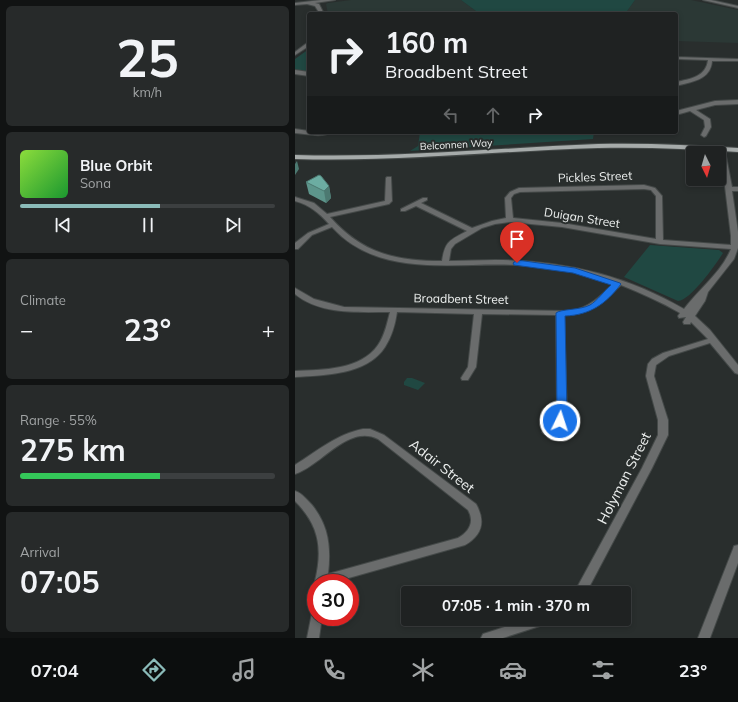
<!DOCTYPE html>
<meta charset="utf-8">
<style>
:root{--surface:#1f2222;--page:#272a2a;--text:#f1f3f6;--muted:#a1a4a5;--line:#3c3f40;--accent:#8bbbb9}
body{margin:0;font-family:Mulish,sans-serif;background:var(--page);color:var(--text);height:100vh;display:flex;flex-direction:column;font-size:15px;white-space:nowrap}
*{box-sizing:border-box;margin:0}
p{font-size:13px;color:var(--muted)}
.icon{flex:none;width:22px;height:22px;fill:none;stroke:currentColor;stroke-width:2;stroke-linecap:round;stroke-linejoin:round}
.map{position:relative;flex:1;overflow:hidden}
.panel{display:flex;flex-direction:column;gap:6px;padding:6px;background:#111313;width:295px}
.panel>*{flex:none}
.top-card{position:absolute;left:12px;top:12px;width:371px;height:122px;border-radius:4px;box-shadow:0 2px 6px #0003,0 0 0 1px var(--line);background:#1f2222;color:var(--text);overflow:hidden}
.needle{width:26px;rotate:175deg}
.fabs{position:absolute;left:391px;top:146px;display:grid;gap:8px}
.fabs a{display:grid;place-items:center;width:40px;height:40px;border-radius:4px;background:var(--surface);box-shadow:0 2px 6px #0003,0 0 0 1px var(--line);font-size:20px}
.speed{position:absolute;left:12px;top:574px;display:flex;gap:8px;font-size:20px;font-weight:700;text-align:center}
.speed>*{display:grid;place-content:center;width:52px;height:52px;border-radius:50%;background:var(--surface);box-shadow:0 2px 6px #0003,0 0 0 1px var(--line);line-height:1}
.speed .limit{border:6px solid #d22;background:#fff;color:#111}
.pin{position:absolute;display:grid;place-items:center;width:34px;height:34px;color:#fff;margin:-41px -17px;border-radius:50% 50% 50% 0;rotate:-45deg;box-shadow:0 0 4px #0007}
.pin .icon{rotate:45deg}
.me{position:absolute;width:44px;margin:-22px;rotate:4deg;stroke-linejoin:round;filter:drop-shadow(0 0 3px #0008)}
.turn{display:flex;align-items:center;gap:14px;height:84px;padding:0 12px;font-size:18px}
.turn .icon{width:52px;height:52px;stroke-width:2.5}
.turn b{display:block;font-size:28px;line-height:34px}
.lanes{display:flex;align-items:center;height:38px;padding:0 12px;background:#0003;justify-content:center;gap:20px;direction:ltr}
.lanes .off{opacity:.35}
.big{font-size:30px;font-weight:700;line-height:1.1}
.panel .tile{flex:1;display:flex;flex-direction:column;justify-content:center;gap:6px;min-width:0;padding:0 14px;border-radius:6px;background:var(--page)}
.panel .dial{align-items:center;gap:0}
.dial b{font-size:52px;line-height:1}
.song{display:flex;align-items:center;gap:12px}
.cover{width:48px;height:48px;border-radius:6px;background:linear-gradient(135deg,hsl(90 70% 55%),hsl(130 70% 35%))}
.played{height:4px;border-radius:2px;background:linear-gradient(90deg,var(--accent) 55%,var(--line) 55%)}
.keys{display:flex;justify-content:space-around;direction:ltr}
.heat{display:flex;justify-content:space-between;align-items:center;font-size:22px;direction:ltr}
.charge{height:6px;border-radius:3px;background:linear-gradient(90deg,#34c759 55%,var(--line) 0)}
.trip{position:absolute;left:106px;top:586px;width:230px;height:40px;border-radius:4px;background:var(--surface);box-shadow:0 2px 6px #0003,0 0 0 1px var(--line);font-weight:700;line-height:40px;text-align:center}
.menu{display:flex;height:64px;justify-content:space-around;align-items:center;background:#0c0e0e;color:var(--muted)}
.menu .icon{width:28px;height:28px}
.menu .selected{color:var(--accent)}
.menu b{font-size:18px;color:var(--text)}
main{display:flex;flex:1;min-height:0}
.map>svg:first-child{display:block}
.built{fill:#2b3835}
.green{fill:#204842}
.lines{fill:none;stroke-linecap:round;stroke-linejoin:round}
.minor-casing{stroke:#444948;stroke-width:2}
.major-casing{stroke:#444948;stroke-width:2}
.minor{fill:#6a6c6c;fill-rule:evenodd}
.major{fill:#a6abaa;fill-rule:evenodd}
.wall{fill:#5d958b}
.shaded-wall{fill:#4c7971}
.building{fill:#6cada2;stroke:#4c7971}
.route{fill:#1a73e8;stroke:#114b97}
.labels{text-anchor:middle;stroke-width:4;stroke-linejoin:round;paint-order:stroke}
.far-street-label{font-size:10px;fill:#edf0ef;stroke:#292e2d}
.street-label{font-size:12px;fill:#edf0ef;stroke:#292e2d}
.near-street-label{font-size:14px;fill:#edf0ef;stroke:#292e2d}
</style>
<main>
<section class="panel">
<div class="tile dial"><b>25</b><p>km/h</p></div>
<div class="tile">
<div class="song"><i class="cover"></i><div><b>Blue Orbit</b><p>Sona</p></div></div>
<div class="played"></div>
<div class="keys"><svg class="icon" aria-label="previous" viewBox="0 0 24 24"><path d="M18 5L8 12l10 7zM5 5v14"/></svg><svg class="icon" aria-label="pause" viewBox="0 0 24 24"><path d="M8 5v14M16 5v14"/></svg><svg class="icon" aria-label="next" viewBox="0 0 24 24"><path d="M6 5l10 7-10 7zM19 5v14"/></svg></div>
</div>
<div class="tile"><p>Climate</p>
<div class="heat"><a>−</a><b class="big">23°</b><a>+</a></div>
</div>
<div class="tile"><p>Range · 55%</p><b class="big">275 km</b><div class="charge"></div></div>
<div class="tile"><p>Arrival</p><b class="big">07:05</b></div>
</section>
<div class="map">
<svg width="443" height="638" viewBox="0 0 443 638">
<rect width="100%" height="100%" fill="#292e2d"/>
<!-- built -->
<g class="built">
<path d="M56 0H166L185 14H33L31 4 33 3Z"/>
<path d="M340 0H396L443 10V43L381 41V14H330Z"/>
</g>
<!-- green -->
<g class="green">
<path d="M166 0H340L330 14H185Z"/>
<path d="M14 49V72L0 70V59Z"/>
<path d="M125 132H299L298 139 115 151 123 146Z"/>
<path d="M355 245 424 250 428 253C421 264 396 300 383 301L329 277Z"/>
<path d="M112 378H117L130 383 123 390 109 385V382Z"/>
</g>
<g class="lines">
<!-- minor casing -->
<g class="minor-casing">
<g id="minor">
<path d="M26 0H40L20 3 24 4 29 14H25L20 6 12 4 0 5V3Z"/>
<path d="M408 0H416L443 6V8Z"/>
<path d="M12 43H14V46L0 55V52Z"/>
<path d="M381 57 443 59V61H417C416 80 396 82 381 86V82C395 79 411 77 413 60L381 59Z"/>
<path d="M0 70 14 72V76L0 74Z"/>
<path d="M443 100V104L420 105 401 110 415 119 416 127 411 136 409 137 406 135 410 127 409 120 395 111 381 115V111L420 101Z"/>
<path d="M0 129 14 131V132H37C28 138 11 134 0 133Z"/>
<path d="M421 146 430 151 437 187H443V191H437L443 232V248L439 259 413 292 410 301 400 316 415 330 443 365V374L440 373 415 343 374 356 361 365 359 376 373 420V435L357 468 291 593H279L347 468 363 435V420L351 376 353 364 357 359 368 353 413 339 396 322 395 324H389L388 322 391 317 384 318 383 316 385 313C366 302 346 293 326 285 309 301 294 316 269 315L272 416C268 424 258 437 249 434L247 432 261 419 262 416 261 315 187 314 181 367 173 380H167L166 378 173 367 179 314 102 312C100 325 97 336 90 347 72 375 30 375 0 377V371C27 370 66 370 83 345 90 335 92 323 95 312 64 312 25 315 0 294V288L19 299 49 307 275 311C294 308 306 296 319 283 287 272 254 267 221 265 159 262 84 279 37 227L17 235 3 249H0V243L13 233 34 224C24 213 15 205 0 201V197L19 203 32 214 90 201 91 178 92 177H96L97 201 94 204 35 217C67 253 99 261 147 261 150 241 155 240 172 231L121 206 110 211H106V209L128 198H132V200L126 203 177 228 197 221 211 218 210 198 215 192 224 188 349 185 360 188 367 196 368 240 436 245V236L428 170 424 152 418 148ZM349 189 356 190 361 196V239L267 223 218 218 216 198 219 194 225 192ZM215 222 267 227 365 244 436 249C426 273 404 289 389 309 331 275 267 260 200 260 184 260 169 261 154 261L156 249 160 244 187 228 200 224Z"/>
<path d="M68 429H75L89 435 181 504C191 522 187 535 170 545L36 583H21V584L20 581C28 548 24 525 0 501V491C7 493 12 500 17 505 34 526 36 548 33 574L163 538C174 532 180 522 173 510L83 439C53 424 26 466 0 474V465C22 451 42 434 68 429Z"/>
<path d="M443 545V563L415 638H403L438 549 439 546Z"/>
<path d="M21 612V617H27L24 638H12L17 613Z"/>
<path d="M234 619H256L254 623 208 638H186L188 634Z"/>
</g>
</g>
<!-- major casing -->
<g class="major-casing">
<path id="major" d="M303 144C350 143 396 145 443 148V152C397 149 350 147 303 148 202 151 102 162 0 159V155C101 158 202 148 303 144Z"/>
</g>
<!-- minor -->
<use href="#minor" class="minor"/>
<!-- major -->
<use href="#major" class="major"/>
</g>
<!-- wall -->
<path class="wall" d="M11 182 34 186 36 198 31 203 14 194Z"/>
<!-- shaded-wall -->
<g class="shaded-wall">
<path d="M2 161 4 169 0 175V164Z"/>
<path d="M34 186 36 198 31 203 29 191Z"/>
</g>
<!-- building -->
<path class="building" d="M24 175 26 176 34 186 29 191 11 182Z"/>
<!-- route -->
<path class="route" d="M222 260 280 268 325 283 326 284C311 304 295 315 270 316L272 416 269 423H262L260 421 262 416 261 313C265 309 286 310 295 305 302 301 309 291 316 285L278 273 219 265 218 263Z"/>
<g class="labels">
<!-- far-street labels -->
<g class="far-street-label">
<text transform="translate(161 144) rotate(-3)" y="4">Belconnen Way</text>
</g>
<!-- street labels -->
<g class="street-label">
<text transform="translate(300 177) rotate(-2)" y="4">Pickles Street</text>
<text transform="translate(287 218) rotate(9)" y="4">Duigan Street</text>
<text transform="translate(166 299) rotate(1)" y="4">Broadbent Street</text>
</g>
<!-- near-street labels -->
<g class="near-street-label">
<text transform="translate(147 466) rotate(38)" y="5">Adair Street</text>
<text transform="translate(329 478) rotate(-63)" y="5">Holyman Street</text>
</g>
</g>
</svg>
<div class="fabs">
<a><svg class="needle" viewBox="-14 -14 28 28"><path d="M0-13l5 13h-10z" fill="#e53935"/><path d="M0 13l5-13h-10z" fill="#a1a4a5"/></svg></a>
</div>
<div class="speed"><div class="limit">30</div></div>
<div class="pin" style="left:222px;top:263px;background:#d93025"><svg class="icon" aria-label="arrive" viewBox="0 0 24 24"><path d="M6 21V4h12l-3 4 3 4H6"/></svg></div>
<svg class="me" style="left:265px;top:421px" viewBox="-20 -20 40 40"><circle r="17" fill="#1a73e8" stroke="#fff" stroke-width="3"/><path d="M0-11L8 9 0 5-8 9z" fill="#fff"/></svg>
<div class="trip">07:05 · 1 min · 370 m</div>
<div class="top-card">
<div class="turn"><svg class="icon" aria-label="right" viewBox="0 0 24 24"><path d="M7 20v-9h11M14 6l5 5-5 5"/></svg><div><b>160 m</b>Broadbent Street</div></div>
<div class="lanes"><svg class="icon off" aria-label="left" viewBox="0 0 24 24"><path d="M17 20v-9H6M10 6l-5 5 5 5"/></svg><svg class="icon off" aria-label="ahead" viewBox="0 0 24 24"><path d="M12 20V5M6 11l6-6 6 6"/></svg><svg class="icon" aria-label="right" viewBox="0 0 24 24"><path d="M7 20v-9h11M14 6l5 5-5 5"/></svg></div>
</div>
</div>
</main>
<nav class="menu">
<b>07:04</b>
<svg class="icon selected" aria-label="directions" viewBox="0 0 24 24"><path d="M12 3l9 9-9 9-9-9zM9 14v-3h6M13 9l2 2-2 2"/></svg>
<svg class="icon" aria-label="music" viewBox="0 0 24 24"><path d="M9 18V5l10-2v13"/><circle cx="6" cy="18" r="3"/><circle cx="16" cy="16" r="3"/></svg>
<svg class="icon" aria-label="phone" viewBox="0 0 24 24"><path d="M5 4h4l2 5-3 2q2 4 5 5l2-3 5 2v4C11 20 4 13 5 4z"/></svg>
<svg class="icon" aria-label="climate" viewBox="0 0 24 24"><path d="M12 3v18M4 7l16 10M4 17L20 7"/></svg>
<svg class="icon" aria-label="car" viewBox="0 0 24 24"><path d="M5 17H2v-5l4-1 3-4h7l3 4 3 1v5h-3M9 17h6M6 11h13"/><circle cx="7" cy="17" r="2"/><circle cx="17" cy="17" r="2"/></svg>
<svg class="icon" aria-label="filters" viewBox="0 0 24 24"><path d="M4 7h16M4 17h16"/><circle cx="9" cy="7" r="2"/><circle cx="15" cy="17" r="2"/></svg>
<b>23°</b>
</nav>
